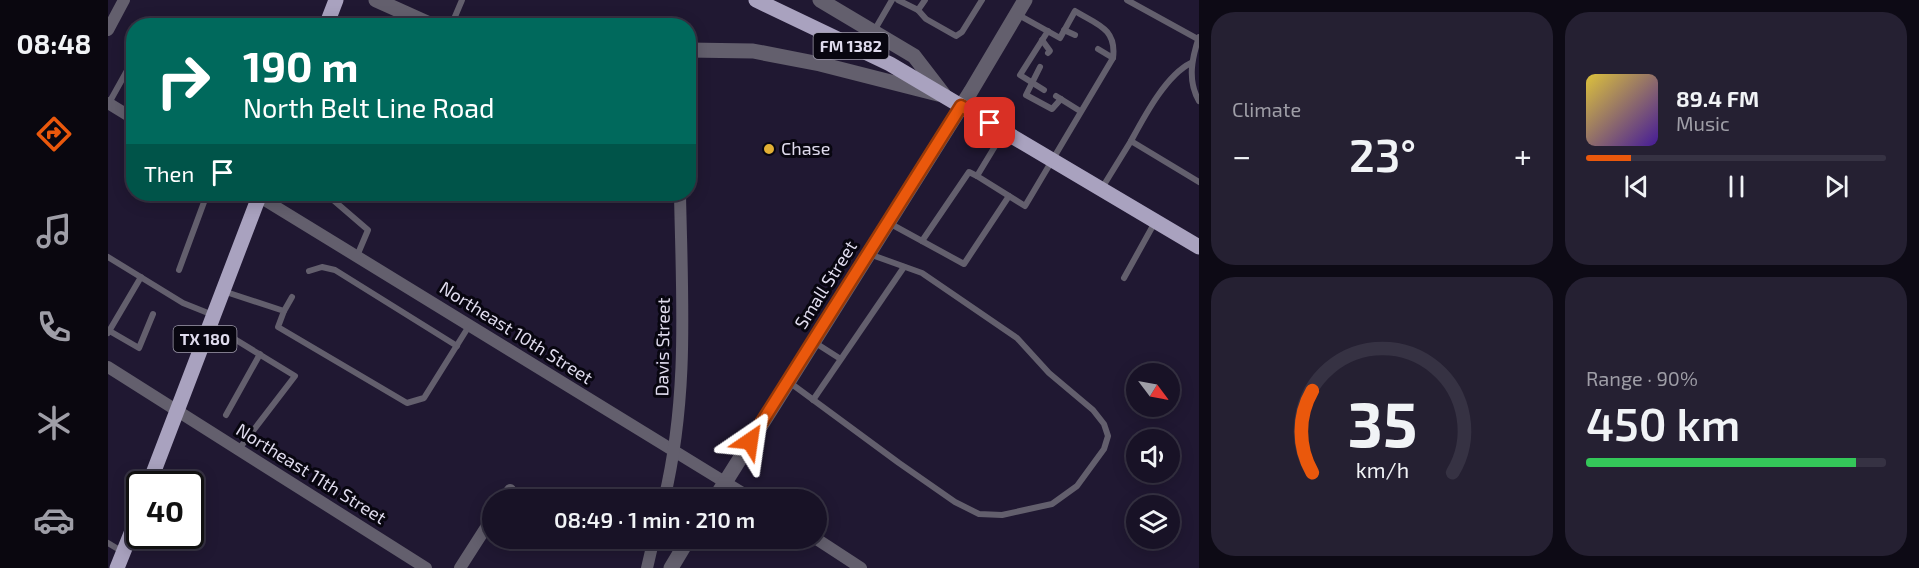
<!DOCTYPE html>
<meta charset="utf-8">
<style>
:root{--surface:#181226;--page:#252032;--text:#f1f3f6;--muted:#9f9ea7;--line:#363243;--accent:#ea580c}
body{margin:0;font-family:"Exo 2",sans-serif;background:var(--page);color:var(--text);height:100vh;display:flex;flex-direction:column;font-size:22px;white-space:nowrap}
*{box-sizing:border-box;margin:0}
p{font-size:20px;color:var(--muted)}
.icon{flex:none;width:33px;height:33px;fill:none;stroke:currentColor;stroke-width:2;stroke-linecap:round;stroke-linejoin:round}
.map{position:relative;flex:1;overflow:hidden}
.sheet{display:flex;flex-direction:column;gap:12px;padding:12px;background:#0d0a15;width:720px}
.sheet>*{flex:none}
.banner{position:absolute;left:18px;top:18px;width:570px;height:183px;border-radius:24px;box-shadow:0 3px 15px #0003,0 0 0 2px var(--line);background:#00695c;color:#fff;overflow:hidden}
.needle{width:39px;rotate:122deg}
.fabs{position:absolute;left:1018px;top:363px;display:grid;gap:12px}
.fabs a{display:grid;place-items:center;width:54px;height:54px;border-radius:50%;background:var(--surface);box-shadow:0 3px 15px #0003,0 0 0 2px var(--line);font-size:30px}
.speed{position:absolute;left:18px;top:471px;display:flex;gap:12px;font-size:30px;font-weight:700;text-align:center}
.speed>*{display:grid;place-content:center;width:78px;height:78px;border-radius:50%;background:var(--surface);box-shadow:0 3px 15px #0003,0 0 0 2px var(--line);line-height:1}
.speed .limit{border:3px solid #111;border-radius:9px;background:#fff;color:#111}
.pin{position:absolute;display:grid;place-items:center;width:51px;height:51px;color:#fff;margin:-26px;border-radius:12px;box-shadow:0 3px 9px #0006}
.me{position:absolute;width:66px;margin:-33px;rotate:32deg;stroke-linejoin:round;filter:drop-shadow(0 0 4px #0008)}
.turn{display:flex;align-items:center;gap:21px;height:126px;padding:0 18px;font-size:27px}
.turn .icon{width:78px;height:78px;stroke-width:2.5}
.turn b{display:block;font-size:42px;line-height:51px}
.then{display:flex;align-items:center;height:57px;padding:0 18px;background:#0003;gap:12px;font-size:22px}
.big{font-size:45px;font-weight:600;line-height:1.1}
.sheet .tile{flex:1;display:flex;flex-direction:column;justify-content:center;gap:9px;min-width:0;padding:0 21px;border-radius:24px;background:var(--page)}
.sheet .dial{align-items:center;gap:0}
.dial svg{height:156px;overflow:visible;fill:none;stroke:var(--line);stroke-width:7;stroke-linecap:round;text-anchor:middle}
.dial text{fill:var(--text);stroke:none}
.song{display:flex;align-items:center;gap:18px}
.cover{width:72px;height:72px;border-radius:9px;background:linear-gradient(135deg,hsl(50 70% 55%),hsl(260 70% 35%))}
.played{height:6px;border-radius:3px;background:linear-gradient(90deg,var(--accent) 15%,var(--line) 15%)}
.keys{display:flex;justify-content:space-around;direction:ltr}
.heat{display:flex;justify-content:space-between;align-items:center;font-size:33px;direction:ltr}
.charge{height:9px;border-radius:4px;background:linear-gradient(90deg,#34c759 90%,var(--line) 0)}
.sheet .tiles{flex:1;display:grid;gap:12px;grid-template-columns:repeat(2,1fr)}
.trip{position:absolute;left:374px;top:489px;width:345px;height:60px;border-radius:30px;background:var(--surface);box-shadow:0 3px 15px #0003,0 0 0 2px var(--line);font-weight:600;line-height:60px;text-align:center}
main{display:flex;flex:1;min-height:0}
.menu{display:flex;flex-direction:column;width:108px;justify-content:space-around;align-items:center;background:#0a070f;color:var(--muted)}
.menu .icon{width:42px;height:42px}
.menu .current{color:var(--accent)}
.menu b{font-size:27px;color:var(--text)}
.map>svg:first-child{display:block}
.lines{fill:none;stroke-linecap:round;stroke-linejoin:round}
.service{stroke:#635f6d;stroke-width:6}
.minor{stroke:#635f6d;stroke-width:12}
.tertiary{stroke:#635f6d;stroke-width:15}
.primary{stroke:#a9a2bf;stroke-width:15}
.route-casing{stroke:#983908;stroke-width:15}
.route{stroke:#ea580c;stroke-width:10}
.poi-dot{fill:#e2af34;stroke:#080610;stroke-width:2}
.labels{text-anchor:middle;stroke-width:6;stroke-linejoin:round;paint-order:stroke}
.shield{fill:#080610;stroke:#9e9bab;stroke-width:1.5}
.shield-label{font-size:16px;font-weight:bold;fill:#dfdbed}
.poi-label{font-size:18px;fill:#dfdbed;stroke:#080610;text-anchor:start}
.street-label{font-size:18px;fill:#dfdbed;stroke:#080610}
</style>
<main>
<nav class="menu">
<b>08:48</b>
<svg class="icon current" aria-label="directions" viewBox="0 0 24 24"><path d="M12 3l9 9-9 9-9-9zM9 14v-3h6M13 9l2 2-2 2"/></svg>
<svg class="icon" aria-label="music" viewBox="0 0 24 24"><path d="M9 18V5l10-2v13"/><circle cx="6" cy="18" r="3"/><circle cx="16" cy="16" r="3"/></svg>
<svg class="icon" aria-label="phone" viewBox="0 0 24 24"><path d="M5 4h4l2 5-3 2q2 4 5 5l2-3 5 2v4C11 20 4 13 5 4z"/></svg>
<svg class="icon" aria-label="climate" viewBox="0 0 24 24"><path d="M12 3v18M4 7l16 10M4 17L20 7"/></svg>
<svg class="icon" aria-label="car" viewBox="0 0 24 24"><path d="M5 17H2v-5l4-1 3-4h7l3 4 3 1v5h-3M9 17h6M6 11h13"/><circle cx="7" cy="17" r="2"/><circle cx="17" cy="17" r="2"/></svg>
</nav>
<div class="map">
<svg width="1091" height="568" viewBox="0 0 1091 568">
<rect width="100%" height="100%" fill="#201832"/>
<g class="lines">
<!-- service -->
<g class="service">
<path d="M790 0 810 10 817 0"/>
<path d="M1019 0 1090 39"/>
<path d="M810 10 818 19 848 36 854 32 874 0"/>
<path d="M54 26H57"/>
<path d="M343 26 354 0"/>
<path d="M956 30 967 35"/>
<path d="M766 31 784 0"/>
<path d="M1091 37C1084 58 1079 80 1091 101"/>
<path d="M934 40 942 51 940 53"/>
<path d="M990 49 1005 58"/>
<path d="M932 67 918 95 944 109 953 99"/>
<path d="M936 90 912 75 940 31"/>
<path d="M948 96 972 111"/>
<path d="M1 103 26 58"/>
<path d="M895 133 869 176 917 206 1005 58C1009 28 988 24 967 11L952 38 909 14"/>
<path d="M1023 141C1036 117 1058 75 1083 63"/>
<path d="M994 188 1023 141 1091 182"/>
<path d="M228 194 224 199 260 230 249 256"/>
<path d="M781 223 856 264 901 196"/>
<path d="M814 241 861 172 869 176"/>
<path d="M0 257 75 303 105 315"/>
<path d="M71 270 99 194"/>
<path d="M201 271 214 267 227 270 349 346"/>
<path d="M1016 278 1047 222"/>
<path d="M115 291 176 311 170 327 299 403 316 398 361 326"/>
<path d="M176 311 184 297"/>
<path d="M102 324 187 376 131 449"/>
<path d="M0 330 31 348 45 314"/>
<path d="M0 333 33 277"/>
<path d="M706 342 731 358"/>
<path d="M681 382 791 463 847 502 871 514 894 515 944 504 969 486 996 449 1000 436 996 424 985 410 941 373 909 338 814 273 761 254"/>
<path d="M705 400 796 267"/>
<path d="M118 415 152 354"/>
<path d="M0 543 15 552"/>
</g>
<!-- minor -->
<g class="minor">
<path d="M0 30 16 0"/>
<path d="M0 103 26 119"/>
<path d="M147 194 646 500"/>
<path d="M0 367 318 568"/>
<path d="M396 500 402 490"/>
<path d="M556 500C581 395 574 299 572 194"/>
<path d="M707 538 753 568"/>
<path d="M352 568 384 518"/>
<path d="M539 568 546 538"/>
</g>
<!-- tertiary -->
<g class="tertiary">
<path d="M268 0 326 26"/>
<path d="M712 0 806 56 836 95"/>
<path d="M580 50 645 51 712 64 830 94"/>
<path d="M606 500 863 91 917 0"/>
<path d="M563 568 581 538"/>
</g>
<!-- primary -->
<g class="primary">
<path d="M648 0 782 64 1091 247"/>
<path d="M218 26 228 0"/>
<path d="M41 484 152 194"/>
<path d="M9 568 32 511"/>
</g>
</g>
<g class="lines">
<!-- route casing -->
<g class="route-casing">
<path id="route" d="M642 441 853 106 882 123"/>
</g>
<!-- route -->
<use href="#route" class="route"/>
</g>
<!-- markers -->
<circle class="poi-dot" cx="661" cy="149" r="6"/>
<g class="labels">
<!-- shield labels -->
<g class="shield">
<rect x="705.5" y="33" width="75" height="26" rx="4.5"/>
<rect x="65.5" y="326" width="63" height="26" rx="4.5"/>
</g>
<g class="shield-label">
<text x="743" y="52">FM 1382</text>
<text x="97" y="345">TX 180</text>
</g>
<!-- poi labels -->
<g class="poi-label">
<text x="673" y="155">Chase</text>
</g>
<!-- street labels -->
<g class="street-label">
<text transform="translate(718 285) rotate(-58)" y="6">Small Street</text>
<text transform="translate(408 333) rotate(32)" y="6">Northeast 10th Street</text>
<text transform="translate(555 347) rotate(-89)" y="6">Davis Street</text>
<text transform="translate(203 474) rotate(32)" y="6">Northeast 11th Street</text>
</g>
</g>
</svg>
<div class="fabs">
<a><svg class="needle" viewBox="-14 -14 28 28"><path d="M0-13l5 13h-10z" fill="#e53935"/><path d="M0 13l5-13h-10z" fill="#9f9ea7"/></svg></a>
<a><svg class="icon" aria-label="sound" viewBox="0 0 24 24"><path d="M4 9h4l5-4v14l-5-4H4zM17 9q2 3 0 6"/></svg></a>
<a><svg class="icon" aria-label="layers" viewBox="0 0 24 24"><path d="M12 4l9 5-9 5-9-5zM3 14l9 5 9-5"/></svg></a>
</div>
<div class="speed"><div class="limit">40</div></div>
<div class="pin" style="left:882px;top:123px;background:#d93025"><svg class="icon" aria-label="arrive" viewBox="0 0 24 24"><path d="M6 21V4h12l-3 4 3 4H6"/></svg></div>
<svg class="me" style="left:642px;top:441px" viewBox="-20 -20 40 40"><path d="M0-17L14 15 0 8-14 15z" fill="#ea580c" stroke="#fff" stroke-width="4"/></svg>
<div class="trip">08:49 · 1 min · 210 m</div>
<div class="banner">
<div class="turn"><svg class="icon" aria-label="right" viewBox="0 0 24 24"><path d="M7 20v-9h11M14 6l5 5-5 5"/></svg><div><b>190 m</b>North Belt Line Road</div></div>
<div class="then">Then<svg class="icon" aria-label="arrive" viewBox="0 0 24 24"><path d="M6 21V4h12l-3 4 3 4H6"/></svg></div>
</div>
</div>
<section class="sheet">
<div class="tiles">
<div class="tile"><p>Climate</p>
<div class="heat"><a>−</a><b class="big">23°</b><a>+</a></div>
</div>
<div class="tile">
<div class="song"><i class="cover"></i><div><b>89.4 FM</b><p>Music</p></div></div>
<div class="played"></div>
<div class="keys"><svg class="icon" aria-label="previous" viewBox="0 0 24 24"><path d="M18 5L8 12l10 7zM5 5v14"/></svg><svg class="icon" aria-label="pause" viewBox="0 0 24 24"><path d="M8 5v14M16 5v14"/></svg><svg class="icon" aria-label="next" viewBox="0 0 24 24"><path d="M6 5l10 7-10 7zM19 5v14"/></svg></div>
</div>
<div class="tile dial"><svg viewBox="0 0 100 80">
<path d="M14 69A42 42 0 1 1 86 69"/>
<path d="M14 69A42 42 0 0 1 14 27" stroke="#ea580c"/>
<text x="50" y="56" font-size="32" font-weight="700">35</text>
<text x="50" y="72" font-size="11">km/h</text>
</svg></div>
<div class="tile"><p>Range · 90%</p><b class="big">450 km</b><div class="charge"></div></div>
</div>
</section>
</main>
